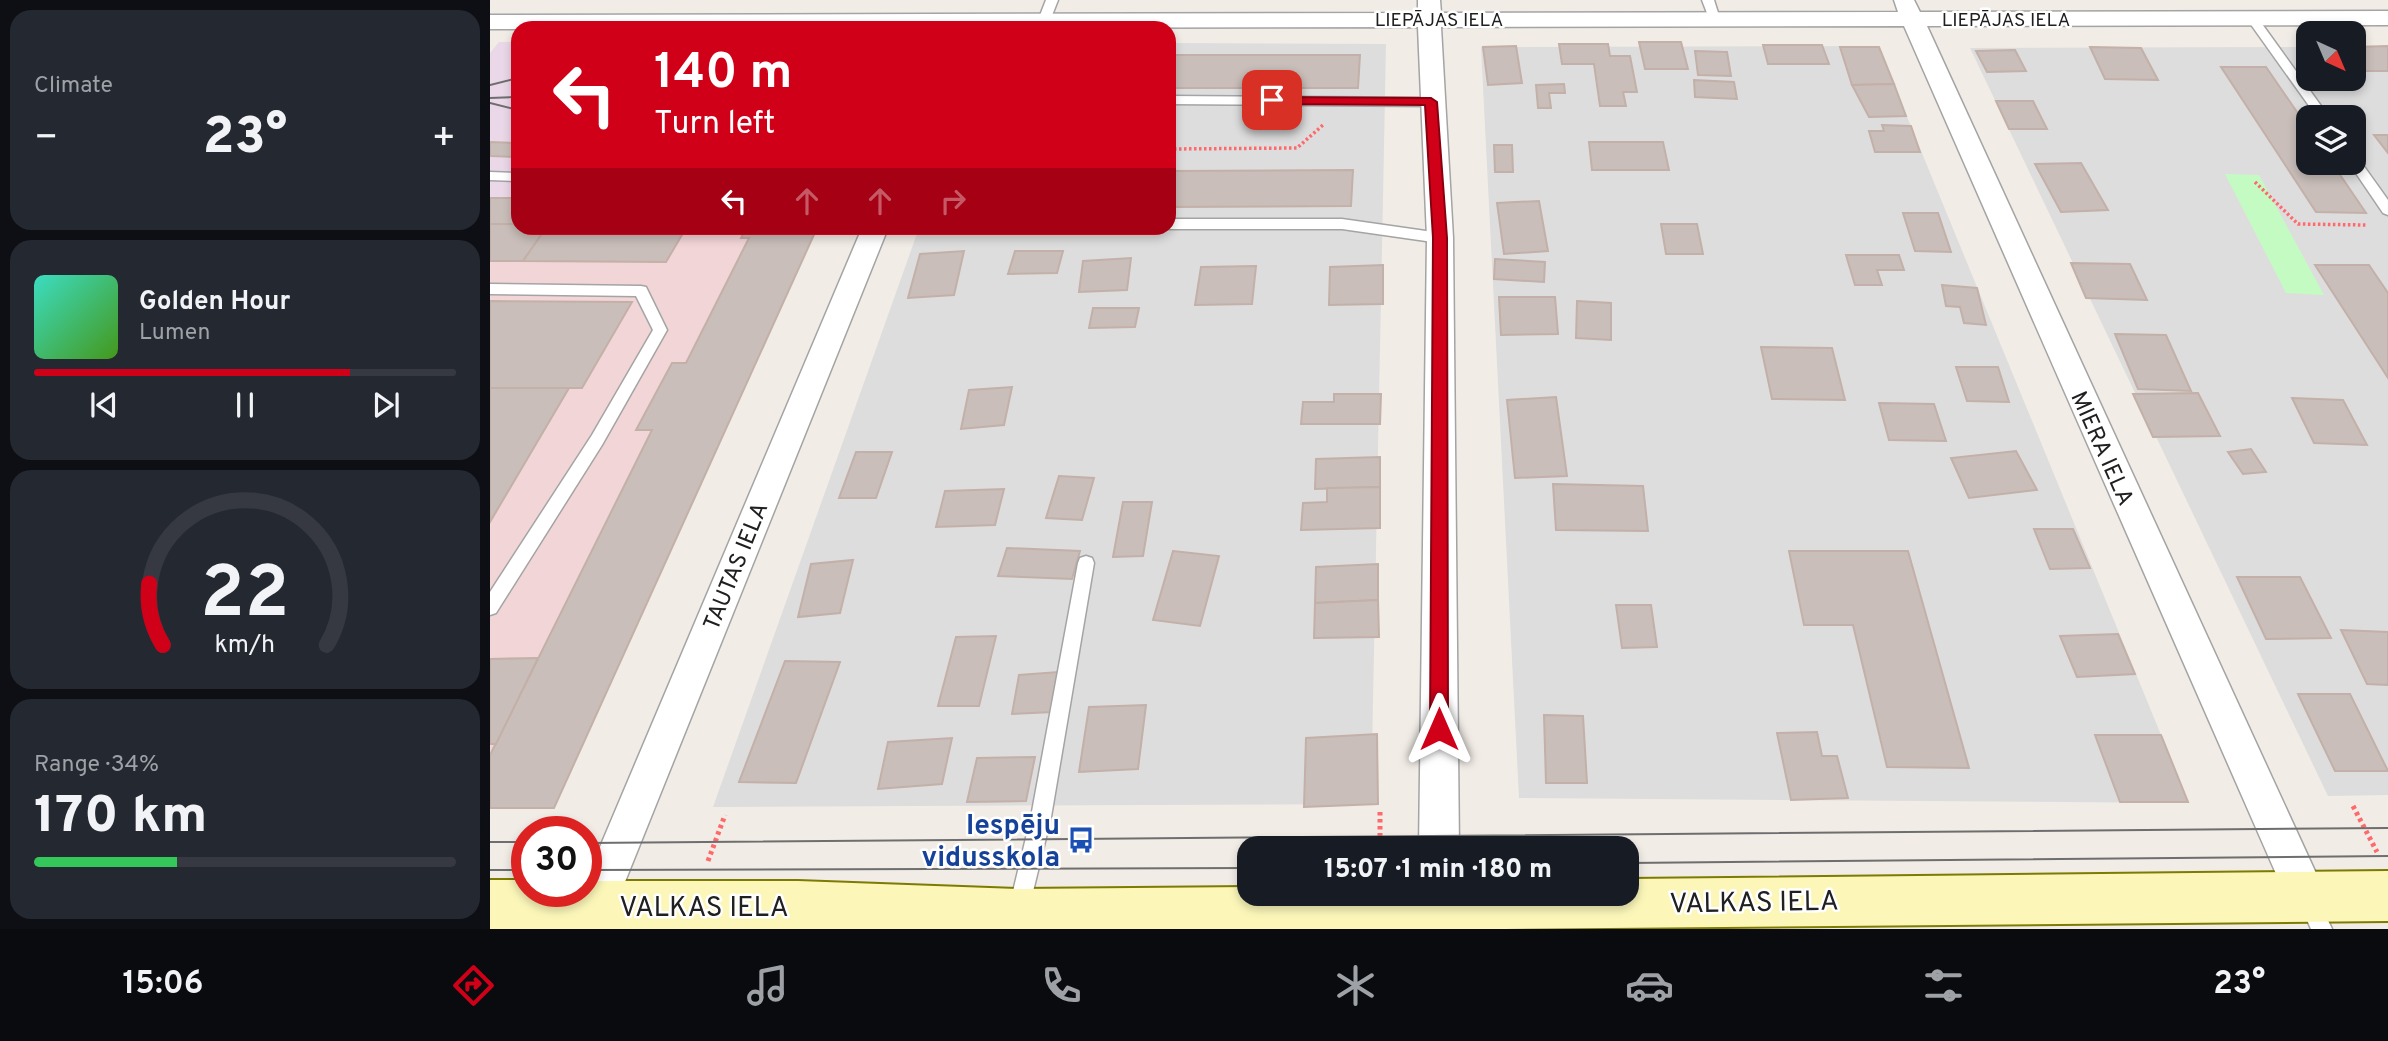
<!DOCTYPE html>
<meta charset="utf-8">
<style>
:root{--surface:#171b24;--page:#242831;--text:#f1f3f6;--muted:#9ea1a6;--line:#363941;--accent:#d00019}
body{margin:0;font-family:Overpass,sans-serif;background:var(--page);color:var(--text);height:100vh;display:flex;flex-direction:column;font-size:26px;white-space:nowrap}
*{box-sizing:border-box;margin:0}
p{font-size:23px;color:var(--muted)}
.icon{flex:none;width:38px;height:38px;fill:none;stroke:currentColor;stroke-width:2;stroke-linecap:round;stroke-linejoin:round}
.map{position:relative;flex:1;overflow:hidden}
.sheet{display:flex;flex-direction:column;gap:10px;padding:10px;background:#0d0f14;width:490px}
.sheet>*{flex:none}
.top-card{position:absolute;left:21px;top:21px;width:665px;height:214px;border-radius:21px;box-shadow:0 4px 10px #0003;background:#d00019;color:#fff;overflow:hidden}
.needle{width:46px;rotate:136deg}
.fabs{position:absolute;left:1806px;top:21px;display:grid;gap:14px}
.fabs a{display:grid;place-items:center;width:70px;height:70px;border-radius:14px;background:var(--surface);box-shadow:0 4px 10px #0003;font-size:35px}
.speed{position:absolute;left:21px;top:816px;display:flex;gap:14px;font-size:35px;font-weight:700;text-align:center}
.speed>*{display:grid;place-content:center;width:91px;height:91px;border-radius:50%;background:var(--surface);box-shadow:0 4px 10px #0003;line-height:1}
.speed .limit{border:10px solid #d22;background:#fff;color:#111}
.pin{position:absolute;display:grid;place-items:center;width:60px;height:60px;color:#fff;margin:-30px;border-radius:14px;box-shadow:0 4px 10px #0006}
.me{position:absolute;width:77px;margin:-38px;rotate:0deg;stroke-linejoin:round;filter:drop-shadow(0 0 5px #0008)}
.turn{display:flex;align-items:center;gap:24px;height:147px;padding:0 28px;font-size:32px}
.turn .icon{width:91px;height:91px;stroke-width:2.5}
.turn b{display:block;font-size:49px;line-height:60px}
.lanes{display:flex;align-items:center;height:66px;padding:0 28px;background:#0003;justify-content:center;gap:35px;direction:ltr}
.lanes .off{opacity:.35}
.big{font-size:52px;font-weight:800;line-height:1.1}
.sheet .card{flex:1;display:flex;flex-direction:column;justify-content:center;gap:10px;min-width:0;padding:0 24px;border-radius:21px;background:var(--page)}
.sheet .dial{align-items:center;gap:0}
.dial svg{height:182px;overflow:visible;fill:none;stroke:var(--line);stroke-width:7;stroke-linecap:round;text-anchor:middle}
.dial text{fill:var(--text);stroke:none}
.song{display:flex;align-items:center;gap:21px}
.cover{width:84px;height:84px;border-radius:10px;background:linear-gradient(135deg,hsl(170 70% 55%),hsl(100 70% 35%))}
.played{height:7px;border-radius:4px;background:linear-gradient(90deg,var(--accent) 75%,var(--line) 75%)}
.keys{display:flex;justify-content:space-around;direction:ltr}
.heat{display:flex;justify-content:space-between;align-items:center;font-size:38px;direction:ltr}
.charge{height:10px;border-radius:5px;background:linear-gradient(90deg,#34c759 34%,var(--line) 0)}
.trip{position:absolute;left:747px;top:836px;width:402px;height:70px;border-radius:21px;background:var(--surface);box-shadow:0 4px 10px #0003;font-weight:800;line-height:70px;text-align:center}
.dock{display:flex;height:112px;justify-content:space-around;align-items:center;background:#090b0e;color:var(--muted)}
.dock .icon{width:49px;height:49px}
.dock .active{color:var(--accent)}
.dock b{font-size:32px;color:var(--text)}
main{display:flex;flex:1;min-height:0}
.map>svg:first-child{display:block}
.residential{fill:#dedddd;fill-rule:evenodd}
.commercial{fill:#f2d5d7}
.industrial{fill:#ead8e9}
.park{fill:#c4fbc2}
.building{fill:#c9beb9;stroke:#c3b0a8;stroke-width:2}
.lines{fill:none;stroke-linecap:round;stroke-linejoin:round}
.lane-casing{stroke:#a4a4a4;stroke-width:3}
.street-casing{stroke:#a4a4a4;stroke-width:3}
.secondary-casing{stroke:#7d7b01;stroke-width:4}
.path-far1{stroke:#fe696c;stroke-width:3.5;stroke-dasharray:2.5 2.5;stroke-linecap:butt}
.path{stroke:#fe696c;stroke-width:5;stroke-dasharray:3.5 3.5;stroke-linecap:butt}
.lane{fill:#fff;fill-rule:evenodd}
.street{fill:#fff;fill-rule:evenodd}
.secondary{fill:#fcf7b9;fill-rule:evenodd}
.tram{stroke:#6e6e6e;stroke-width:2}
.route{fill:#d00019;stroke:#870010;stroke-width:2}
.labels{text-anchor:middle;stroke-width:5;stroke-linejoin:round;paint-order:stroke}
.far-street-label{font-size:19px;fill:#202020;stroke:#fff}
.street-label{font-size:23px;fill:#202020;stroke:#fff}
.near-transit-label{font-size:28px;font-weight:bold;fill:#164399;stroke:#fff;text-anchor:end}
.near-street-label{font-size:28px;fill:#202020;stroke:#fff}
</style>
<main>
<section class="sheet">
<div class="card"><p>Climate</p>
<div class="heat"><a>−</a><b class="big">23°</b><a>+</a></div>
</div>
<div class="card">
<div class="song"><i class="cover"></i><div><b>Golden Hour</b><p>Lumen</p></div></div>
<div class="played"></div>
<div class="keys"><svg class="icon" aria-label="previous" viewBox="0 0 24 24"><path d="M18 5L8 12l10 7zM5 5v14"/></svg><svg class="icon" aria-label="pause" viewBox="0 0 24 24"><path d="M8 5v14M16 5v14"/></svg><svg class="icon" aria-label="next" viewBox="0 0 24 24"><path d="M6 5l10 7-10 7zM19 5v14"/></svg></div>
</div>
<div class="card dial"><svg viewBox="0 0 100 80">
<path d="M14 69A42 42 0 1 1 86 69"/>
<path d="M14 69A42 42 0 0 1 8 42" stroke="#d00019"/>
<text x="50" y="56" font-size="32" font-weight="700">22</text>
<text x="50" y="72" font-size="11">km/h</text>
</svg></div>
<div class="card"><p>Range · 34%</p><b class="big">170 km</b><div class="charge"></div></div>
</section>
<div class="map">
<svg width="1898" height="929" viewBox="0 0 1898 929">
<rect width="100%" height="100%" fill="#f1ece6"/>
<!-- residential -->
<g class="residential">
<path d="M679 43 896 44 881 804 223 807 429 228H679Z"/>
<path d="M1388 46 1699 803 1029 798 991 47Z"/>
<path d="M1898 46V795L1838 796 1480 48 1818 47V79H1864V47ZM1818 117H1864V163H1818Z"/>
</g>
<!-- commercial -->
<path class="commercial" d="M0 224 28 228H327L64 808 0 807Z"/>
<!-- industrial -->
<path class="industrial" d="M9 42H28V224H0V53Z"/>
<!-- park -->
<path class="park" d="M1735 174 1769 175 1834 295 1796 293Z"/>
<!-- building -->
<g class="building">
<path d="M1149 42H1191L1198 69H1155Z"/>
<path d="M1069 44H1118L1120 56H1140L1147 92H1133L1136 106H1110L1104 64H1072Z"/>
<path d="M1273 45H1332L1339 64H1278Z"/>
<path d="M1026 46 1032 83 998 85 993 47Z"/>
<path d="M1898 46V71H1866L1864 68V47Z"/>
<path d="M1350 47H1389L1404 84 1362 85Z"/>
<path d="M1600 47 1651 48 1668 80 1615 79Z"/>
<path d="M1525 50 1536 71 1497 72 1486 51Z"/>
<path d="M1205 51 1237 52 1241 76 1208 75Z"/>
<path d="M679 55H870L868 88H679Z"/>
<path d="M1731 67H1776L1818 128V163H1842L1876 213 1826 212Z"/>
<path d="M1831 79H1855L1862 87H1838Z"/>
<path d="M1204 80 1244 82 1247 99 1205 97Z"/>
<path d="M1074 84 1075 93H1059L1061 108H1048L1046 85Z"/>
<path d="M1404 84 1416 116 1379 117 1362 85Z"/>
<path d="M1506 101H1543L1557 129H1519Z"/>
<path d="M1392 125 1421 126 1430 152H1385L1379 131H1394Z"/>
<path d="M1884 135H1898V153Z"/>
<path d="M0 142 28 143V157L0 156Z"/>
<path d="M1099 142H1173L1179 170H1102Z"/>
<path d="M1004 145H1022L1023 172H1005Z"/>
<path d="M1591 163 1618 210 1571 212 1545 164Z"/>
<path d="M863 170 861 206 679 207V171Z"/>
<rect x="0" y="198" width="28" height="26"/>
<path d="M1049 201 1058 251 1014 254 1007 203Z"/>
<path d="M1413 213H1448L1461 252 1425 251Z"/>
<path d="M0 224H28V228H56L33 261H0Z"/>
<path d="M1171 224H1207L1213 254H1176Z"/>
<path d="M56 228H196L176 262 33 261Z"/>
<path d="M256 228H327L64 808H0V755L162 430H146L182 363H196L259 238H251Z"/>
<path d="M474 251 464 295 418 298 430 254Z"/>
<path d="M525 251H573L567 273 518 274Z"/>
<path d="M1356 255H1409L1414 270H1387L1392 285H1365Z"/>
<path d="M641 258 637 290 589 292 593 261Z"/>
<path d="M1005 259 1055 262 1054 282 1004 279Z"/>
<path d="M1581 263 1640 264 1657 300 1596 298Z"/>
<path d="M893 265V304L839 305 840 267Z"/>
<path d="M1825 265H1879L1898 293V378Z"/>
<path d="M766 266 762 304 705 305 711 267Z"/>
<path d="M1452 285 1487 288 1496 325 1474 323 1470 307 1456 306Z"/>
<path d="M1009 297H1065L1068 334 1011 335Z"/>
<path d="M0 301 142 302 92 388H0Z"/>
<path d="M1087 301 1121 303V340L1086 338Z"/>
<path d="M603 308H649L645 327 599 328Z"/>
<path d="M1625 334 1676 335 1701 391 1648 389Z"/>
<path d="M1271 347 1342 348 1355 400 1282 399Z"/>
<path d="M1466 367H1508L1519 402 1477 401Z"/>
<path d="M522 387 514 425 471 429 479 390Z"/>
<path d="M0 388H79L0 522Z"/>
<path d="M1708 393 1730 436 1663 437 1643 394Z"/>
<path d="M844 394H891L890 424H811L813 402H844Z"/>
<path d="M1066 397 1077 476 1025 478 1017 400Z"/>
<path d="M1802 398 1853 400 1877 445 1824 443Z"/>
<path d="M1389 403 1444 404 1456 441 1399 440Z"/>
<path d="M1761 449 1776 472 1753 474 1738 452Z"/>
<path d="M1526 451 1547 490 1479 498 1461 458Z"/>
<path d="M366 452H402L386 498H349Z"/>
<path d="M890 457V487L825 489 826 459Z"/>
<path d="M569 476 604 478 592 520 556 518Z"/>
<path d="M1063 484 1153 486 1158 531 1066 530Z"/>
<path d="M890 487V528L811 530 813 503 837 502V488Z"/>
<path d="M514 489 505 525 446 527 455 491Z"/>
<path d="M633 502H662L653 556 623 557Z"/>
<path d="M1544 529H1583L1600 568 1560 569Z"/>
<path d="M517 548 590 551 582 579 508 576Z"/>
<path d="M683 551 729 556 710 626 663 620Z"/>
<path d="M1299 551H1418L1479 768 1397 767 1363 625H1314Z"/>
<path d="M363 560 350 613 308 617 321 564Z"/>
<path d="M888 564V600L825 603 826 567Z"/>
<path d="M1747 577H1810L1841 638 1776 639Z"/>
<path d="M888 600 889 637 824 638 825 603Z"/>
<path d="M1126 605H1161L1167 647 1132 648Z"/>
<path d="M1851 630 1898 632V685L1877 684Z"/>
<path d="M1628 634 1645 674 1587 677 1570 636Z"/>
<path d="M506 636 489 706H448L466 637Z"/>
<path d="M48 658 6 744H0V659Z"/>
<path d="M295 661 350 662 306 783 249 782Z"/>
<path d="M568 672 563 712 522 714 529 675Z"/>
<path d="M1808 694H1860L1898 771H1845Z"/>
<path d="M656 705 648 769 589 772 599 707Z"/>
<path d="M1054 715 1093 716 1097 783H1056Z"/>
<path d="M1327 732 1332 756H1347L1358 798 1301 800 1287 733Z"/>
<path d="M887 734 888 804 814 807 816 738Z"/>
<path d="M1605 735H1671L1698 802H1630Z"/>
<path d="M462 738 452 784 388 789 398 742Z"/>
<path d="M545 757 536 801 477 802 487 758Z"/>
</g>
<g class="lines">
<!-- lane casing -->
<g class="lane-casing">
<g id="lane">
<path d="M556 0H568L561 18 555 21 549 18Z"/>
<path d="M1212 0H1224L1230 19 1228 21H1220Z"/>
<path d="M1763 16 1767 17 1839 117H1827L1757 19Z"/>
<path d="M679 96 941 98 947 102 941 106 679 104Z"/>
<path d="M1864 157 1868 158 1898 200V215L1893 213 1859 163H1864Z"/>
<path d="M0 172 28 173V181L0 180Z"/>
<path d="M679 219H852L950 233 957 238 950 243 852 229H679L675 228H679Z"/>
<path d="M0 284 151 286 156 287 177 330 112 445 6 613 0 615V592L102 435 163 330 146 296 0 294Z"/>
<path d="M596 556 602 558 604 563 561 817 539 908 536 915 529 918 522 915 519 908 541 817 588 563 590 558Z"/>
<path d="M1820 894 1827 897 1842 929H1821L1810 904 1813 897Z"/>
</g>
</g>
<!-- street casing -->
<g class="street-casing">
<g id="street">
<path d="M928 0H950L951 13 1408 12 1404 0H1424L1430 12 1898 11V25L1437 26 1830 882 1836 896 1830 910 1816 916 1802 910 1414 26 951 27 963 238 969 849H929L937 238 928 27 0 29V15L928 13Z"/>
<path d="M372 228H398L120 919 106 925 92 919 86 905 92 891H96V880Z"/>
</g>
</g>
<!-- secondary casing -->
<g class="secondary-casing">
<path id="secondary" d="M1898 871V921L1014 929H0V880H37V891H96V881H308L527 889 760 887V894H1138V879Z"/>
</g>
<!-- path-far1 -->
<g class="path-far1">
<path d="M679 149 807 148 833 125"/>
<path d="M1765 182 1808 224 1876 225"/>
</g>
<!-- path -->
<g class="path">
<path d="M1863 806 1887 852"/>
<path d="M890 812V849"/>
<path d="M218 861 235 815"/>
</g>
<!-- lane -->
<use href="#lane" class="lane"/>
<!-- street -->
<use href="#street" class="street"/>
<!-- secondary -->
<use href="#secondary" class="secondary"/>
<!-- tram -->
<g class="tram">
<path d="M0 85 28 78"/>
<path d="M0 98 28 97"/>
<path d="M0 103 28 110"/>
<path d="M0 842H37"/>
<path d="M96 843 1898 828"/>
<path d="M1138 863 1898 856"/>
<path d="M0 870H37"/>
<path d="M96 870 760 868"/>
</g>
</g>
<!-- route -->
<path class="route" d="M778 97 941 98 947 102 957 238 958 729 956 735 949 738 943 735 940 729 943 238 935 105 782 104 778 103Z"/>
<!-- icons -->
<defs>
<g id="bus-bare" transform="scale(2.1)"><path d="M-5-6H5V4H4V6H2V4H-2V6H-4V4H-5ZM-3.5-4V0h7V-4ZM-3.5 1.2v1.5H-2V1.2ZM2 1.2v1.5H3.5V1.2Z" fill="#1a4fb4" stroke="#fff" stroke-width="2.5" paint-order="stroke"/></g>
</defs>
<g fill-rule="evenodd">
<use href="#bus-bare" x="591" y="840"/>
</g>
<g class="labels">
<!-- far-street labels -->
<g class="far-street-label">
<text x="949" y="26">LIEPĀJAS IELA</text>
<text x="1516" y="26">LIEPĀJAS IELA</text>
</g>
<!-- street labels -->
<g class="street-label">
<text transform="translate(1613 448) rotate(66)" y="8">MIERA IELA</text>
<text transform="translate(245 566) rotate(-68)" y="8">TAUTAS IELA</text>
</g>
<!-- near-transit labels -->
<g class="near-transit-label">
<text x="570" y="834">Iespēju<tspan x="570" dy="32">vidusskola</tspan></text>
</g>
<!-- near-street labels -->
<g class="near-street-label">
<text transform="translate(1264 901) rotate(-1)" y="10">VALKAS IELA</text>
<text x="214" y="916">VALKAS IELA</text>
</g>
</g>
</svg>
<div class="fabs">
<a><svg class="needle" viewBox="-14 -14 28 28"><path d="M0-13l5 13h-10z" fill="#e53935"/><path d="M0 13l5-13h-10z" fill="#9ea1a6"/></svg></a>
<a><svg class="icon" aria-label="layers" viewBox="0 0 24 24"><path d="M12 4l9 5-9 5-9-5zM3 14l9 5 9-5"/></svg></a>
</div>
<div class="speed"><div class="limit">30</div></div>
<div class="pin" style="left:782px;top:100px;background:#d93025"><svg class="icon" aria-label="arrive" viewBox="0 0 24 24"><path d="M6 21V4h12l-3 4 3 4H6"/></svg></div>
<svg class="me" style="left:949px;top:729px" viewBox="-20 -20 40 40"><path d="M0-17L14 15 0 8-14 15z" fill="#d00019" stroke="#fff" stroke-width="4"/></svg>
<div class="trip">15:07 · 1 min · 180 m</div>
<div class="top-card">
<div class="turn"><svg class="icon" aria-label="left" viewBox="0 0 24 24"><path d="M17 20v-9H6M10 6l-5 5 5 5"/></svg><div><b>140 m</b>Turn left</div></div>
<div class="lanes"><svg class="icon" aria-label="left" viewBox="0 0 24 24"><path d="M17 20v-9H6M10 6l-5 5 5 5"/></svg><svg class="icon off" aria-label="ahead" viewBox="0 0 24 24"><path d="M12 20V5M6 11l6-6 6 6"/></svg><svg class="icon off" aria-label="ahead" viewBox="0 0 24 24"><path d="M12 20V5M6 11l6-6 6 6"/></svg><svg class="icon off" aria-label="right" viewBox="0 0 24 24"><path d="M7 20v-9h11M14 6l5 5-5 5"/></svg></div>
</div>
</div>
</main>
<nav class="dock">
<b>15:06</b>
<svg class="icon active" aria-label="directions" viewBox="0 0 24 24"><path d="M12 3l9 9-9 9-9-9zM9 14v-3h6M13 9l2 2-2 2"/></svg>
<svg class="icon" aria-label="music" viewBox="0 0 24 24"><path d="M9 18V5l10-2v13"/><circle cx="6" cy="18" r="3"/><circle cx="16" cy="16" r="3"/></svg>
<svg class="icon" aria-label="phone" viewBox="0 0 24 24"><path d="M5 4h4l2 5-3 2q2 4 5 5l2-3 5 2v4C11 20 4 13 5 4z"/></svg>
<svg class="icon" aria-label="climate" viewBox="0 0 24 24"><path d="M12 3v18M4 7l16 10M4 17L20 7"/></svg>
<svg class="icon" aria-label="car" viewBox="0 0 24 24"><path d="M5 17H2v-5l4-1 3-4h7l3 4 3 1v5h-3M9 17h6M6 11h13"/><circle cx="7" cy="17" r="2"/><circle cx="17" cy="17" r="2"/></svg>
<svg class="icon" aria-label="filters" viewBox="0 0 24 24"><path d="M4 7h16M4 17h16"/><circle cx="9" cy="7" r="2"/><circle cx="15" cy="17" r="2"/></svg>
<b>23°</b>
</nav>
